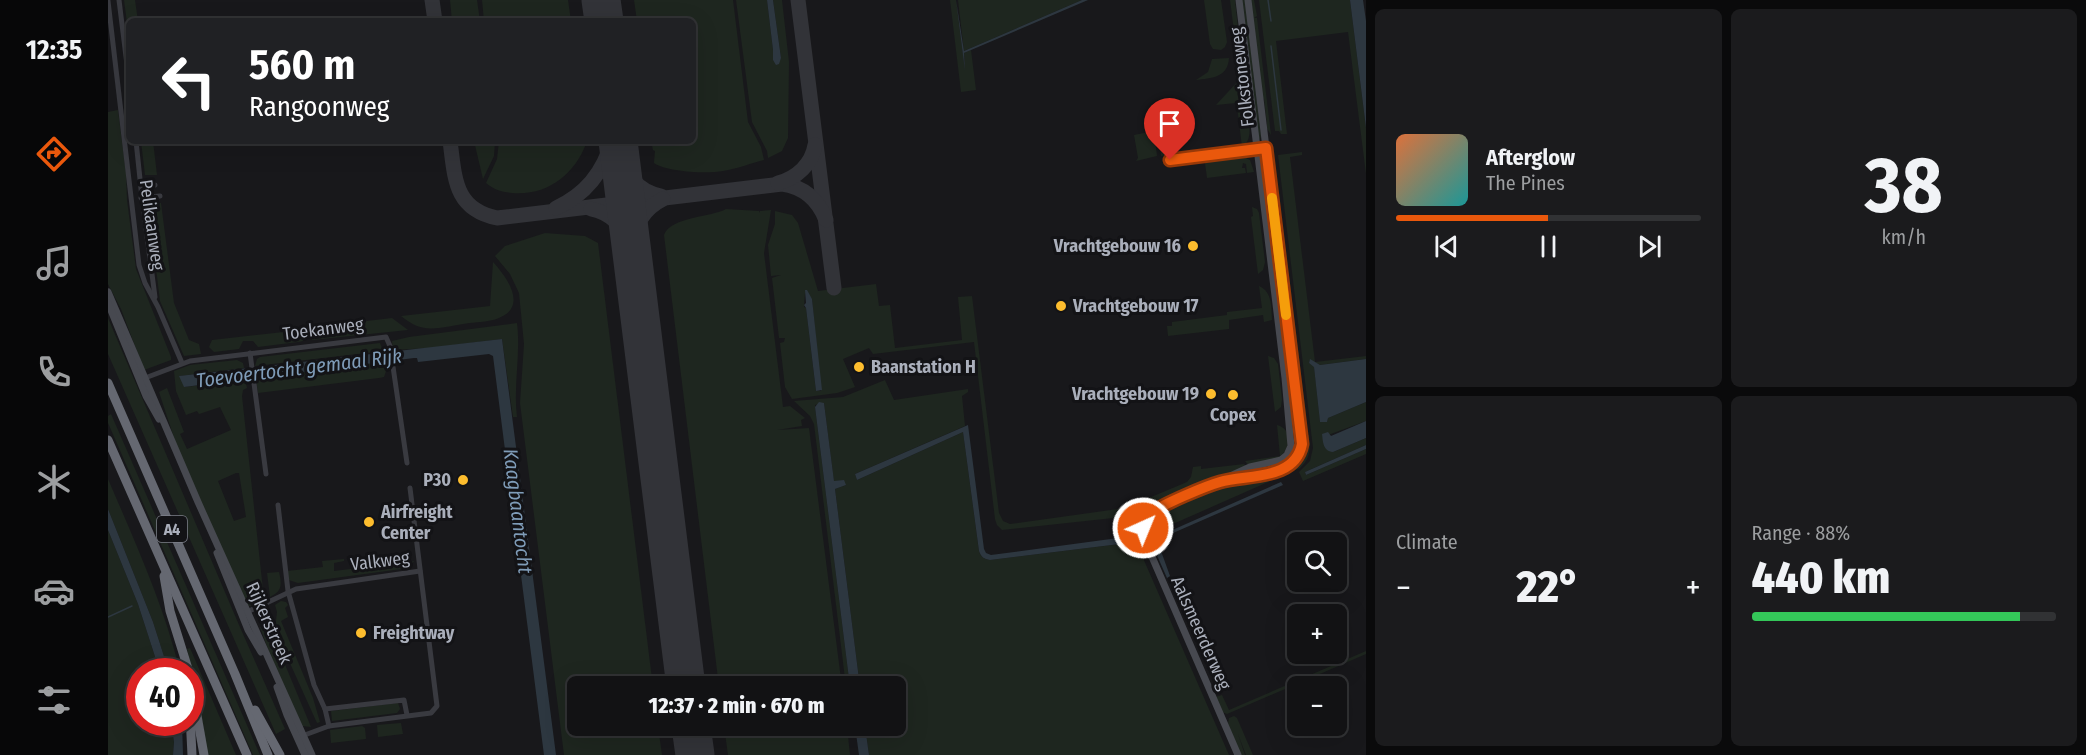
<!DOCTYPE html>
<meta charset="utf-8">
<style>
:root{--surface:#121214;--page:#1b1b1d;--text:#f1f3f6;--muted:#9c9ea0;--line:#313234;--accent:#ea580c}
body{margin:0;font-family:"Fira Sans Condensed",sans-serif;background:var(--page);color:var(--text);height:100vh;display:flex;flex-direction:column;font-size:22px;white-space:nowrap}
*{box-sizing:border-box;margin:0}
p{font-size:20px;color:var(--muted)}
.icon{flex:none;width:33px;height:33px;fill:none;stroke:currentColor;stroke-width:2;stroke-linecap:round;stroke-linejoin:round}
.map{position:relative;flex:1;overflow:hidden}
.side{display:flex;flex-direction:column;gap:9px;padding:9px;background:#0a0a0b;width:720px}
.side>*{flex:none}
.banner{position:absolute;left:18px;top:18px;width:570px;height:126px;border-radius:9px;box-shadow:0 6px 24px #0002,0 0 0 2px var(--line);background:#202124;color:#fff;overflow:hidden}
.buttons{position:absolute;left:1179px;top:532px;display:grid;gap:12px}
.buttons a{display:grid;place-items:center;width:60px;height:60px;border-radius:9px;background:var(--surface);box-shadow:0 6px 24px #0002,0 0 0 2px var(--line);font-size:30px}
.speed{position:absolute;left:18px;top:658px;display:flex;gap:12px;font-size:30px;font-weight:700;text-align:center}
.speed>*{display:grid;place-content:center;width:78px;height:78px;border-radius:50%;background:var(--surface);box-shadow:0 6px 24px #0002,0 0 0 2px var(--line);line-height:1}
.speed .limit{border:9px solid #d22;background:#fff;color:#111}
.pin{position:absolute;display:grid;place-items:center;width:51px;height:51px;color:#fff;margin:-62px -26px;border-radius:50% 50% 50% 0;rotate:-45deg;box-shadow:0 0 6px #0007}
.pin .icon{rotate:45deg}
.me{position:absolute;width:66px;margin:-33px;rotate:44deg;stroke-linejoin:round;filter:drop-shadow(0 0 4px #0008)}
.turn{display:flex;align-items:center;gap:21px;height:126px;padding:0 24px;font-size:27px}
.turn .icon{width:78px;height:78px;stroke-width:2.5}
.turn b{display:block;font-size:42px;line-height:51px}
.big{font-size:45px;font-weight:800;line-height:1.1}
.side .card{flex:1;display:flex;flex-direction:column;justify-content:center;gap:9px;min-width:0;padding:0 21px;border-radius:9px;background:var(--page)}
.side .dial{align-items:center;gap:0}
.dial b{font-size:78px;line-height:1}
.song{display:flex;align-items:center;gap:18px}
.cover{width:72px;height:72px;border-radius:9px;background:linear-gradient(135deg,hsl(20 70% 55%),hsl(180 70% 35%))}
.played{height:6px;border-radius:3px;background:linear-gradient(90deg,var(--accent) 50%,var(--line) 50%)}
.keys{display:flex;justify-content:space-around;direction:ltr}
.heat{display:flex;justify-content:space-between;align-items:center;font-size:33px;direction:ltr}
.charge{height:9px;border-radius:4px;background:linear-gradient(90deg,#34c759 88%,var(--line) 0)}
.side .tiles{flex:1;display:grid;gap:9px;grid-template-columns:repeat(2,1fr)}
.trip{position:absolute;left:459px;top:676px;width:339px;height:60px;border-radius:9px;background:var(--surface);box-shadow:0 6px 24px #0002,0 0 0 2px var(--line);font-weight:800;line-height:60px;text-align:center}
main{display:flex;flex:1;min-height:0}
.menu{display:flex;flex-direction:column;width:108px;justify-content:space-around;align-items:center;background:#070708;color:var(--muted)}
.menu .icon{width:42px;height:42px}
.menu .current{color:var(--accent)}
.menu b{font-size:27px;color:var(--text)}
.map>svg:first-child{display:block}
.green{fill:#1e261f;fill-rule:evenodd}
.water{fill:#2d3740}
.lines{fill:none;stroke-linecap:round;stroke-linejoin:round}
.stream{stroke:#2d3740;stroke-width:1.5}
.taxiway{stroke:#323338;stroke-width:15}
.runway{stroke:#323338;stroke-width:39}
.street{stroke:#393a40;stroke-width:5}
.secondary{stroke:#474950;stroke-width:7}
.highway{stroke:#656871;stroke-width:9}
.route-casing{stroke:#983908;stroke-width:15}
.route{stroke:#ea580c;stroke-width:10}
.slow{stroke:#f59e0b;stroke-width:10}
.poi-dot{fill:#fdbd2e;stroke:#131316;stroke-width:2}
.labels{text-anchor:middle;stroke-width:6;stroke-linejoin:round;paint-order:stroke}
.shield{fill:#131316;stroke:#7d808a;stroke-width:1.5}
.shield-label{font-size:16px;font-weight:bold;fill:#aaafbb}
.street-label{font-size:18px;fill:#aaafbb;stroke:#131316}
.poi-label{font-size:18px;font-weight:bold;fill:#aaafbb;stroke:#131316;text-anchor:start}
.water-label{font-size:20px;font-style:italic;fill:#7f9cb8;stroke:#131316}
</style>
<main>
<nav class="menu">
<b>12:35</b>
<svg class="icon current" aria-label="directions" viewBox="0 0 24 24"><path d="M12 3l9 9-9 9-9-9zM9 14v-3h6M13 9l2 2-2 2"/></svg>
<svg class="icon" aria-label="music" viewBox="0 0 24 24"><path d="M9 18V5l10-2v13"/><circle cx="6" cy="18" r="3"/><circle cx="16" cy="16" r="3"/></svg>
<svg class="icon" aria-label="phone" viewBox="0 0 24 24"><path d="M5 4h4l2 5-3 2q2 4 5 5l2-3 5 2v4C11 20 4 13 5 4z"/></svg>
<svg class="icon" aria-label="climate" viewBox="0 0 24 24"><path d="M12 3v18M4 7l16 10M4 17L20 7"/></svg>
<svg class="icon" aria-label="car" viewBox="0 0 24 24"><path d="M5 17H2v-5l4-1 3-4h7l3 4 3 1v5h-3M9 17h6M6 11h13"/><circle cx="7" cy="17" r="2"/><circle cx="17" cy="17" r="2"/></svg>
<svg class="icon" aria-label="filters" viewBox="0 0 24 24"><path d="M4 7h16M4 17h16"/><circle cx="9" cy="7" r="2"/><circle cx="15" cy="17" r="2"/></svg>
</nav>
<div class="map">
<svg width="1258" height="755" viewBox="0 0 1258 755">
<rect width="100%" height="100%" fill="#18181b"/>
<!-- green -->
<g class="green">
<path d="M16 0H27L30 21H21V38Z"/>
<path d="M342 0H369L372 21H344Z"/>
<path d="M374 0H460L463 21H376Z"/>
<path d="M526 0H625L640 122 653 147 656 160C643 163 629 169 615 171 599 174 559 172 546 163L547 151 545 150 543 141H585V21H529Z"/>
<path d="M628 0H659L665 50V60L670 62 673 58 665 0H674L681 62 680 138 674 151 660 158 659 151 644 122Z"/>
<path d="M842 0H848L857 70 856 53 863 50 868 90 853 92Z"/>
<path d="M850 0H974L856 51Z"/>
<path d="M1096 0H1113L1119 42 1117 47 1113 50 1105 49 1102 44Z"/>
<path d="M1122 0H1127L1138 102 1108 105 1132 79Z"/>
<path d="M1132 0H1137L1153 135 1152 139 1150 138Z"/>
<path d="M1143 0H1146L1149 16 1146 18H1149L1163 135 1158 127 1159 124 1156 99 1154 98Z"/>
<path d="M1151 0H1242L1258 128V174L1240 32 1168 41 1179 134H1173L1171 131H1167Z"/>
<path d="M1121 58C1120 78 1103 78 1088 80L1100 72 1104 59Z"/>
<path d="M1138 105C1140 119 1147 139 1134 147L1129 106Z"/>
<path d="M10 110 18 173 19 200 28 269 63 357V360L36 370 13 309 0 284V112Z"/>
<path d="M1058 118 1062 152 1061 155 1053 156 1049 119Z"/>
<path d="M1046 131 1049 156 1028 161 1030 158 1026 135Z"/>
<path d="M33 141H45L49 175H37Z"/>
<path d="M366 141H387L386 156 375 179Z"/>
<path d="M391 141H478V144C466 175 439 196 404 193 395 192 386 190 378 183L389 159Z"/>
<path d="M1194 152V155L1182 157 1207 362 1258 356V359L1212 365 1202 360 1201 363 1206 366 1212 422H1219L1220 418 1258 402V421L1220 435 1225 452 1258 438V445L1197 472 1198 475 1258 449V454L1195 481 1191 472 1202 461 1205 448 1170 155Z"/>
<path d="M1132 155 1142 160 1146 172 1139 173 1138 164 1135 163 1134 168H1137L1138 173 1099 178 1097 163 1101 162 1104 158Z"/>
<path d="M40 203H53L66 303 81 340 91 344 93 354 76 356 52 301Z"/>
<path d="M1144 207 1149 209 1151 213 1157 262 1155 270 1150 274 1143 217 1145 216Z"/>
<path d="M618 209 651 211V213L652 211 663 210 656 253 675 407 682 406 697 418 693 420 694 426 669 430 701 428 734 687H611L556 235C562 217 604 217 618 209Z"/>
<path d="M667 211 684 215 690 223 710 291 768 284 771 306 782 305 787 348 854 340 850 297 864 296 891 513 895 521 902 524 1017 508 1079 482 1083 477 1085 467 1093 466V469L1136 464 1138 467 1038 511 1033 515 894 530 889 525 887 519 866 342 765 354 761 348 735 359 747 387 729 393 684 399 677 387 672 343 676 342 677 338H671L664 278 673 275 663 276 660 245 667 224ZM697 293 704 299 713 391H708L698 308 696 307Z"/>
<path d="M1171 228H1175L1198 414H1194Z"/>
<path d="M437 233 477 236 490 243 545 687H470V726H550L554 755H456L412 403 416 344 411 293 402 274 387 256 397 246Z"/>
<path d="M385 262C397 275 420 305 393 317 383 322 371 322 361 323 346 325 323 332 309 326 304 324 298 320 293 316L382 306Z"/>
<path d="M1151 286C1165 292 1163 308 1164 320L1156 322 1155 315 1121 320V329L1060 336 1059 326H1064V322L1119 315V312L1154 308Z"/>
<path d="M0 318 131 625 177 729 168 734 0 354Z"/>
<path d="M284 318 300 330 204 340 203 328 214 327 215 334 226 333 225 325Z"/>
<path d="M409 323C413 355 405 385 409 417H405L394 339 322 348 285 350 284 341 301 337Z"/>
<path d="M194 330 195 341 190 342 150 347 145 341H135L131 349 106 352 101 347 104 340Z"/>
<path d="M272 343 275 351 147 366 149 359 152 357Z"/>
<path d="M1160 356 1166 358 1170 364 1174 399 1173 407 1167 412Z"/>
<path d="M129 360 135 363 136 368 72 376 77 387 137 380 139 388 135 390 134 396 156 599 142 606 139 605 72 456 51 392 59 388 76 432 72 434 79 449 123 430 112 407 91 414 89 411 78 415 68 391 66 371 82 365ZM128 473H131L138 517 126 521 110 481Z"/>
<path d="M277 361 278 371 276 377 271 378 150 393 148 378Z"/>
<path d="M777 380 786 400 860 389V392L854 396 857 426 747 474 749 480 855 432 871 551C873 557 876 559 882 560L1028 542 1121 755H761L757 726H788V687H752L727 489 738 485 726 482 716 403 707 405V407L742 687H738L706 424 702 416 686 401 735 397Z"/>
<path d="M3 414 152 755H145L0 423V416Z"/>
<path d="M1169 425C1176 427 1180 431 1180 439 1181 461 1158 461 1141 466L1137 461 1172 456Z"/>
<path d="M1196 435H1201C1202 449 1203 458 1192 468L1040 535C1039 499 1153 475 1182 468Z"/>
<path d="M0 479C27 542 56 605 72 672H61L45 622 0 509Z"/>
<path d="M0 530 30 604 52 672H32V723H63L66 742 65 755H0Z"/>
<path d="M236 559V561L226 563V571L306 561 301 568 190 583 181 580 179 571 215 567 214 561Z"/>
<path d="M171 572C174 585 174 591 162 597L159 573Z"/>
<path d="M173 601 178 602 180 605 177 608 180 617 173 621 205 698 212 722 209 723 167 630 169 612 167 605Z"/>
<path d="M163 622V631L203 727 194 726 166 666 152 627Z"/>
<path d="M82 648 128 755H98L95 724 79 649Z"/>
<path d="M1258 651V654L1119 714 1114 712 1108 697 1114 695 1121 710Z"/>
<path d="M290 703 292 709 289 713 224 721 223 711Z"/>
<path d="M1126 716 1129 718 1145 755H1138L1130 734 1137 755H1133L1120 724 1121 718Z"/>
<path d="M293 723 295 734 270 737 269 725Z"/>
<path d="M254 726 257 728 258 739 223 743 222 730Z"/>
<path d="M616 726H739L742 755H620Z"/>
</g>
<!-- water -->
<g class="water">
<path d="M659 0H665L673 58 671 64 668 65 665 60V50Z"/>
<path d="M848 0 856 51 974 0H980L856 53 857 71Z"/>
<path d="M1242 0H1255L1258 21V128Z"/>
<path d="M697 290H699L704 299 714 390 708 391 698 308 696 305 698 303Z"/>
<path d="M394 339 448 755H436L385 356 381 354 310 362 309 358H306L76 387 71 376Z"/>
<path d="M1202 359 1212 365 1258 359V402L1220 418 1219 422H1212L1206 367 1201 363Z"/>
<path d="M711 402 716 403 726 481 736 480 738 485 727 489 752 687H742L707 407Z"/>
<path d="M1258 421V438L1225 452C1215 451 1215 442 1214 434L1220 432 1223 436Z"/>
<path d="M860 425 876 549 878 553 883 555 1025 536 1028 542 882 560C876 559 873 557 871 551L855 432 749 480 747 474Z"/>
<path d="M1258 445V449L1198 475 1197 472Z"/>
<path d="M1173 482 1175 485 1049 540 1062 576 1059 578 1044 544V539Z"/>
<path d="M0 509 45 622 61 672H52L30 604 0 530Z"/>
<path d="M63 723H74L75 755H65L66 742Z"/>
<path d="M747 726H757L761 755H751Z"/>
</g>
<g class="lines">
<!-- stream -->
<g class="stream">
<path d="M1160 0 1163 21"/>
<path d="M1163 46 1173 130"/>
<path d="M1071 598 1086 634"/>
<path d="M0 617 24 606"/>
</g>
<!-- taxiway -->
<g class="taxiway">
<path d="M324 0 327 21"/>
<path d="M690 0 726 288"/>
<path d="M342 141C347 178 346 209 389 218L674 184C696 187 710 199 718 220"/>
<path d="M511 148C517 172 527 191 553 196"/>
<path d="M670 183C689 178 704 164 707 145"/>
<path d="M448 208C477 195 496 171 504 141"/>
<path d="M483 209C504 213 516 227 524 246"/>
<path d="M524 246C527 225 535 209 555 199"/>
</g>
<!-- runway -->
<g class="runway">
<path d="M493 0 496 21"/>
<path d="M510 141 578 687"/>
<path d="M583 726 587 755"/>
</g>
<!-- street -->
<g class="street">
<path d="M11 0 21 81"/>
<path d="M0 1 31 265 37 283 50 307 74 363"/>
<path d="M28 141 34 198 47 297"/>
<path d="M1062 160 1150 149"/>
<path d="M34 186 47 185"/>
<path d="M33 198 52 196"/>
<path d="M142 353 158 474"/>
<path d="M37 378 82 361 278 337 282 346 299 463"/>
<path d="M170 505 180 591 206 685 217 709"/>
<path d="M137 613 188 589 312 571"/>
<path d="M221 726 217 709 296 700 299 715"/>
<path d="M194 736 221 726 323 713 329 706 302 488"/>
</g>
<!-- secondary -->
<g class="secondary">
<path d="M0 292 90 502 204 755"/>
<path d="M0 303 38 396 51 419"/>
<path d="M1119 481C1145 476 1188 478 1194 444L1140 0"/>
<path d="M109 553 140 630 153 652"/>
<path d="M169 687 179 715 197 755"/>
<path d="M1130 755 1038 543C1033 529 1035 519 1048 510L1142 467 1173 460 1179 455 1183 446 1177 378 1131 0"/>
</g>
<!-- highway -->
<g class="highway">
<path d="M0 383 127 674 160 755"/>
<path d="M0 440 139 755"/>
<path d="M56 576 62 611 81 672"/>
<path d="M82 676 96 755"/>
<path d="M147 710 172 755"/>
<path d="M82 715 84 755"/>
</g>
</g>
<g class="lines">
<!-- route casing -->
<g class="route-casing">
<path id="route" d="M1035 528C1036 521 1039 516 1045 512 1055 504 1098 486 1112 482 1139 474 1187 481 1194 444L1158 148 1062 160"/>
</g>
<!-- route -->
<use href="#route" class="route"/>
<!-- slow -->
<path class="slow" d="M1164 198 1178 315"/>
</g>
<!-- markers -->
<g class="poi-dot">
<circle cx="1085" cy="246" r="6"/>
<circle cx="953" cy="306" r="6"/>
<circle cx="751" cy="367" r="6"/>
<circle cx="1103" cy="394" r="6"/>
<circle cx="1125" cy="395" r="6"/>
<circle cx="355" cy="480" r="6"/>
<circle cx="261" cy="522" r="6"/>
<circle cx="253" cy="633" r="6"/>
</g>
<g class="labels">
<!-- shield labels -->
<rect class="shield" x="49" y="516" width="30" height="26" rx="4.5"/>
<g class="shield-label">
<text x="64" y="535">A4</text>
</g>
<!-- street labels -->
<g class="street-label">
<text transform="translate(1134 77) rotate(-97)" y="6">Folkstoneweg</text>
<text transform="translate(44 225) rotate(82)" y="6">Pelikaanweg</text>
<text transform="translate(215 329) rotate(-7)" y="6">Toekanweg</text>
<text transform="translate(272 561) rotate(-7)" y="6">Valkweg</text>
<text transform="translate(161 623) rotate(66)" y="6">Rijkerstreek</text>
<text transform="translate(1093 633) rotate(66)" y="6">Aalsmeerderweg</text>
</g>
<!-- poi labels -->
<g class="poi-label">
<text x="1073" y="252" text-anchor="end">Vrachtgebouw 16</text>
<text x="965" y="312">Vrachtgebouw 17</text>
<text x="763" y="373">Baanstation H</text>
<text x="1091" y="400" text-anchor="end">Vrachtgebouw 19</text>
<text x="1125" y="421" text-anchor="middle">Copex</text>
<text x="343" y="486" text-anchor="end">P30</text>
<text x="273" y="518">Airfreight<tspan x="273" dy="21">Center</tspan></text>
<text x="265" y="639">Freightway</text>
</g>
<!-- water labels -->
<g class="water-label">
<text transform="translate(191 368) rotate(-7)" y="7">Toevoertocht gemaal Rijk</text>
<text transform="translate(410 511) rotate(83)" y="7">Kaagbaantocht</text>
</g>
</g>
</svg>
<div class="buttons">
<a><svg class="icon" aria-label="search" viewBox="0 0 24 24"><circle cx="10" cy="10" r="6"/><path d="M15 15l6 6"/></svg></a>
<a>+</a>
<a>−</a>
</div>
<div class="speed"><div class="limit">40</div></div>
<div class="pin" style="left:1062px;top:160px;background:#d93025"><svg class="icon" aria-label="arrive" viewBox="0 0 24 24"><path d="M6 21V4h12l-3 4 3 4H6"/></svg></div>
<svg class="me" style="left:1035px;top:528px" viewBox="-20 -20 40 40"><circle r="17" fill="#ea580c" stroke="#fff" stroke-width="3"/><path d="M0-11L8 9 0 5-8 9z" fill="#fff"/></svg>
<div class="trip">12:37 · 2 min · 670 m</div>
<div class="banner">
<div class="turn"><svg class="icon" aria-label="left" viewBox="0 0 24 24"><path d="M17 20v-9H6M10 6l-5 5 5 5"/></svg><div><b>560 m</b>Rangoonweg</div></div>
</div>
</div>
<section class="side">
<div class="tiles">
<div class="card">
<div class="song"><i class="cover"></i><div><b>Afterglow</b><p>The Pines</p></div></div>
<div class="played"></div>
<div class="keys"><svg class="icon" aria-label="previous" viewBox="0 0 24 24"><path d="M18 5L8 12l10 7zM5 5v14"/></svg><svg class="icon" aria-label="pause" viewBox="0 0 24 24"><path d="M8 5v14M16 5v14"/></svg><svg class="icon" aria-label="next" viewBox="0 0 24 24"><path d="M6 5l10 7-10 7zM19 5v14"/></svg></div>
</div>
<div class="card dial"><b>38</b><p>km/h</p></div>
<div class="card"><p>Climate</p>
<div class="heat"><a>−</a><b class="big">22°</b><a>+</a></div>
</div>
<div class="card"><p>Range · 88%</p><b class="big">440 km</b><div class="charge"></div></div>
</div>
</section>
</main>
